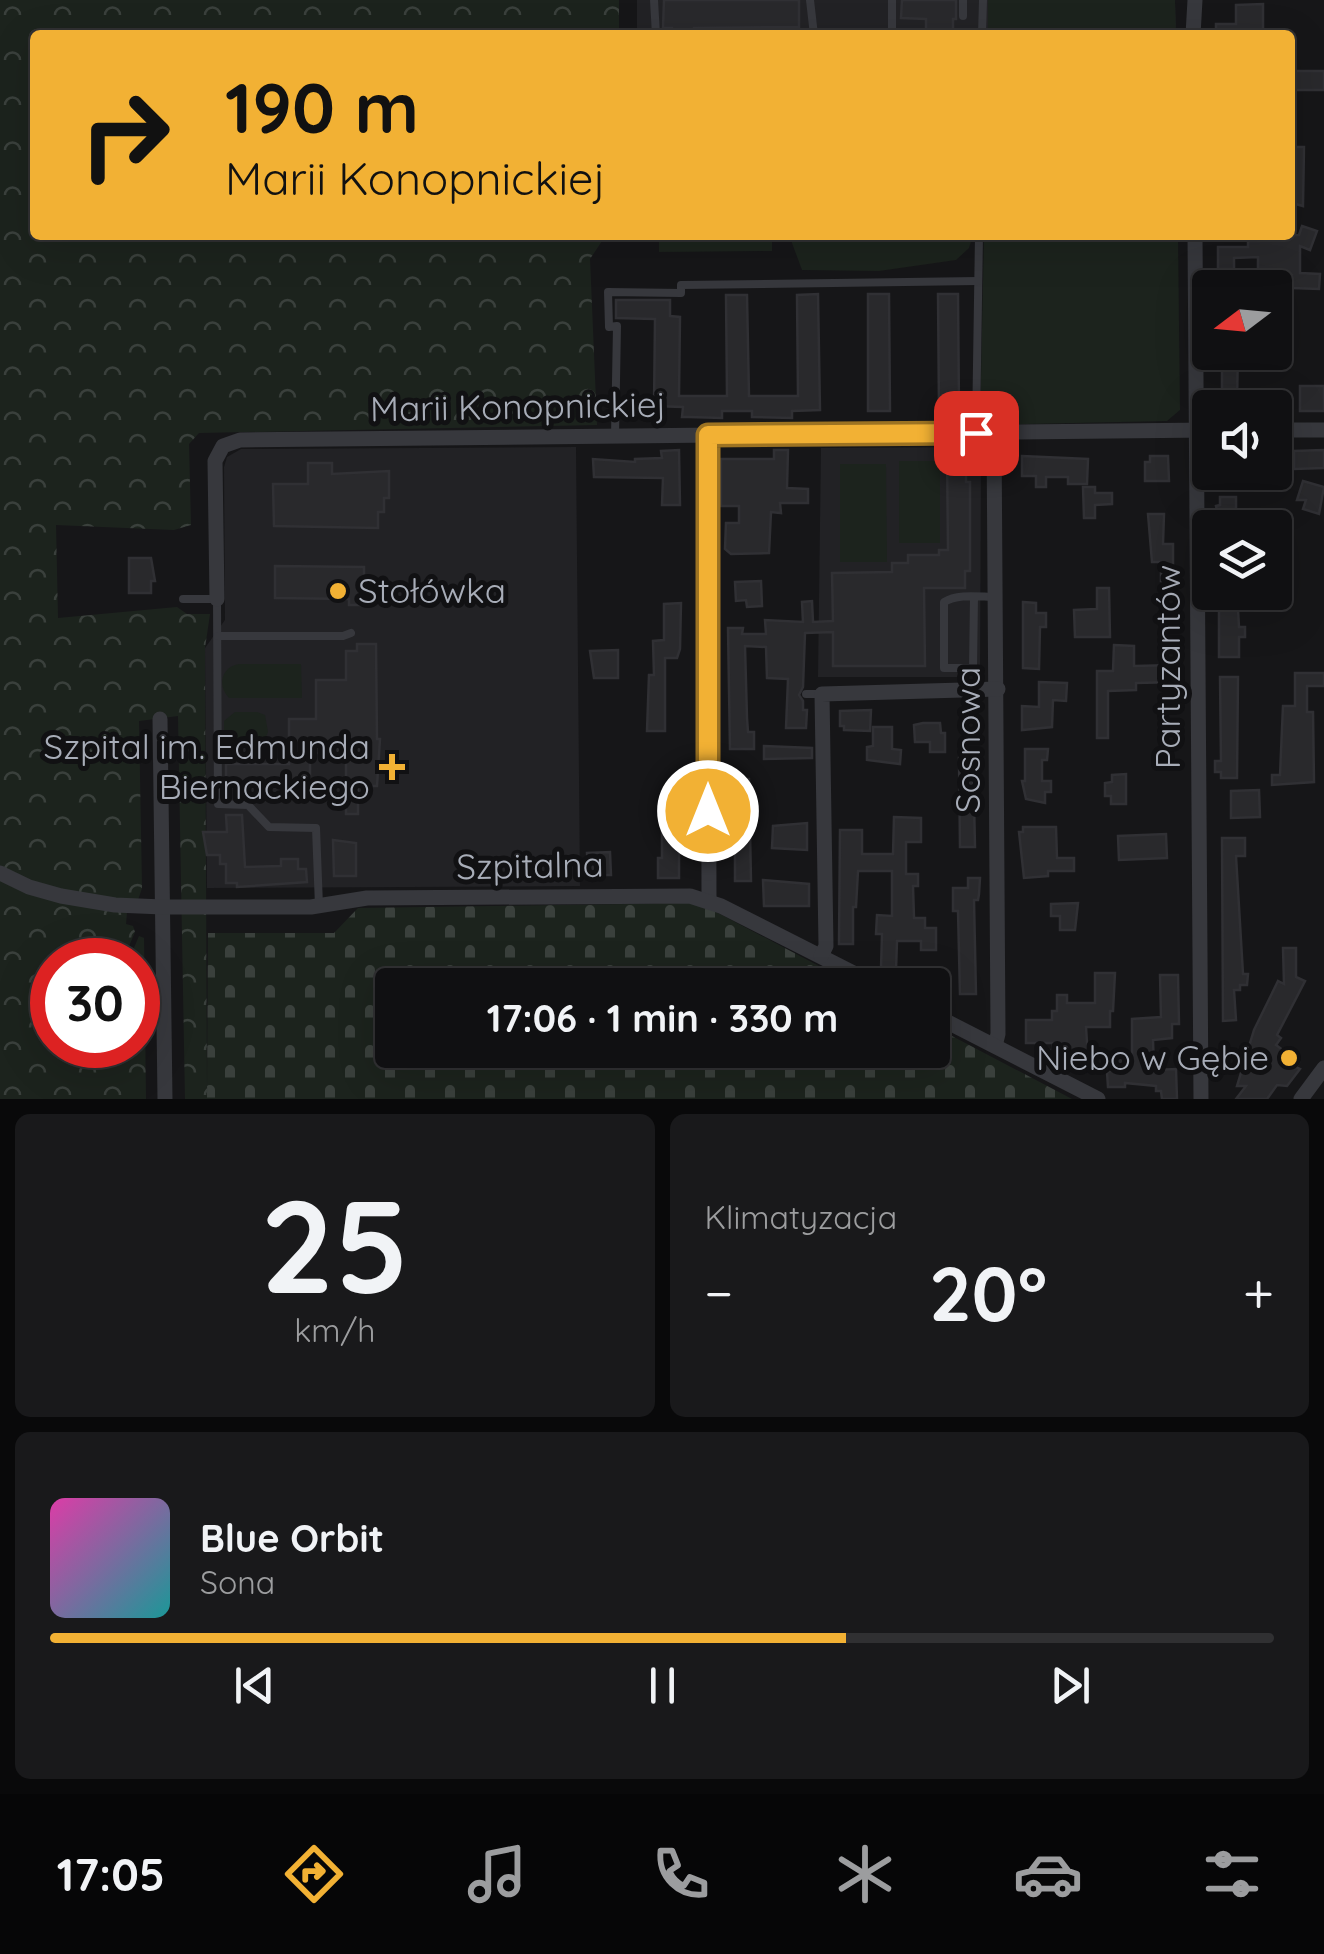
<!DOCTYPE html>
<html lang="pl">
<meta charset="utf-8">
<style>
:root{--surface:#101012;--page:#19191b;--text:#f1f3f6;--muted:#9c9d9f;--line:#303032;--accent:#f2b134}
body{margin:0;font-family:Quicksand,sans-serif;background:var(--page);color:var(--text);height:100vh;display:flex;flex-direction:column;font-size:38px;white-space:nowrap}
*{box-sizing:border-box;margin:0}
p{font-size:32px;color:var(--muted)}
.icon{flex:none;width:55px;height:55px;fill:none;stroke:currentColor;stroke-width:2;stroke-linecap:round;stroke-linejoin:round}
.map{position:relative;height:1099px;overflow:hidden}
.details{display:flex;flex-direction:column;gap:15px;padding:15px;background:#09090a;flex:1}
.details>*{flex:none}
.top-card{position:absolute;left:30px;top:30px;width:1265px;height:210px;border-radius:10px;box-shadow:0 10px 40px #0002,0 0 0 2px var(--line);background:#f2b134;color:#111;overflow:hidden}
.needle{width:65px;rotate:254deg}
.tools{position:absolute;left:1192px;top:270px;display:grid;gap:20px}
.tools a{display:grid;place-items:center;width:100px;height:100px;border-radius:10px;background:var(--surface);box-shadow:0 10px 40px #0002,0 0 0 2px var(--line);font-size:50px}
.speed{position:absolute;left:30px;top:938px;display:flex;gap:20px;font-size:50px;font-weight:700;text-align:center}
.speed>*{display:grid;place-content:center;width:130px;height:130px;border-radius:50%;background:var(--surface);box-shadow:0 10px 40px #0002,0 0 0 2px var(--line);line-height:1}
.speed .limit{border:15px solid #d22;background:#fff;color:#111}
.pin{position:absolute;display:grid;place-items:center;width:85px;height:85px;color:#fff;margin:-42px;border-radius:20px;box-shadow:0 5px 15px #0006}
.me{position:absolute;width:110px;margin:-55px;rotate:0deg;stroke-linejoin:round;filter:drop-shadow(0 0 8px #0008)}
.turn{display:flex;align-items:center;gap:35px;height:210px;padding:0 30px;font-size:45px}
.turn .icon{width:130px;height:130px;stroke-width:2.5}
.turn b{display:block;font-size:70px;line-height:85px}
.big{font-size:75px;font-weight:700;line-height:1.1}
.details .widget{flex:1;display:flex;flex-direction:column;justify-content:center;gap:15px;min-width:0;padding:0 35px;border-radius:15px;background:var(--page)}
.details .dial{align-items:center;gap:0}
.dial b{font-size:130px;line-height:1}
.song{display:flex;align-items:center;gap:30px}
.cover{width:120px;height:120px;border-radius:15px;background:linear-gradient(135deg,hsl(320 70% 55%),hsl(180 70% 35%))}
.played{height:10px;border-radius:5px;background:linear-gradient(90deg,var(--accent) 65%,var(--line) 65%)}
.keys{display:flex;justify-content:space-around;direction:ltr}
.heat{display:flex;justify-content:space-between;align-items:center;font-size:55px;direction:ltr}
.details .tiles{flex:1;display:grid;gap:15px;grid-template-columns:1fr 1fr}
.widget:last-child{grid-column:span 2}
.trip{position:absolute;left:375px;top:968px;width:575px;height:100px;border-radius:10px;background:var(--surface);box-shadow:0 10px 40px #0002,0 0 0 2px var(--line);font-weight:700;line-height:100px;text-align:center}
.tab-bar{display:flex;height:160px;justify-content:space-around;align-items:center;background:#060607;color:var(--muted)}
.tab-bar .icon{width:70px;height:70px}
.tab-bar .on{color:var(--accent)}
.tab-bar b{font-size:45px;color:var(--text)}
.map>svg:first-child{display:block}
.built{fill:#222225}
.green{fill:#1c231d}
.forest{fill:url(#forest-crowns);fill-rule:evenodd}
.cemetery{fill:url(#cemetery-stones)}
.building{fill:#29292c;stroke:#303034;stroke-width:2.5}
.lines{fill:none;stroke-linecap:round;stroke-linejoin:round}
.lane{stroke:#37383d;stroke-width:8}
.street{stroke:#37383d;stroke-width:15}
.route-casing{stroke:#9d7322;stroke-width:25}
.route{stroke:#f2b134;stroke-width:18}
.poi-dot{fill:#f2b134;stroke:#111113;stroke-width:4}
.labels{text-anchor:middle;stroke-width:10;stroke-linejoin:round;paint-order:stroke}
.street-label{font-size:35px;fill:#a8adb8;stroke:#111113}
.poi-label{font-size:35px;fill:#a8adb8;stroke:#111113;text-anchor:end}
</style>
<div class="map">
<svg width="1324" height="1099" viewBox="0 0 1324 1099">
<defs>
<pattern id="forest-crowns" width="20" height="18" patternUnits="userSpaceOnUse" patternTransform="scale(2.5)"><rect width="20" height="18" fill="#1c231d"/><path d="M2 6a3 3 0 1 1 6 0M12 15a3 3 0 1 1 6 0" fill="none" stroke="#3a403c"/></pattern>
<pattern id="cemetery-stones" width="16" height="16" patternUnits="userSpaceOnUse" patternTransform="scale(2.5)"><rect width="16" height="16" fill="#1c231d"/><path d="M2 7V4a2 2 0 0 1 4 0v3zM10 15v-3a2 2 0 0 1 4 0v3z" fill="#3a403c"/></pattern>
</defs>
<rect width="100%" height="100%" fill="#161618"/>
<!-- built -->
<g class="built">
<path d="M637 0H1175L1176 35H637Z"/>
<path d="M576 447 580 886 207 888 205 648 225 620 224 467 227 457 241 449Z"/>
<path d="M977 447 981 450 980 677H818L821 448Z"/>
</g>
<!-- green -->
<g class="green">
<path d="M988 0H1175L1176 35H988Z"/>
<path d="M659 235H772V251L659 252Z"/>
<path d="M789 235H973L969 248 956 260 879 271 802 270Z"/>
<path d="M984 235H1178L1180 410 1167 421 980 425Z"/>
<rect x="899" y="461" width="41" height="82"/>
<path d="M840 464H886L887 562H840Z"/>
<path d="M239 664H301L302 698H229C217 686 221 667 239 664Z"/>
<path d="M235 712H257L265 715 268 732 265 739 235 743 228 740 224 733V721Z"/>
</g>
<!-- forest -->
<path class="forest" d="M0 0H619V35H35V235H606L590 259 597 425 199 433 189 444 191 525 174 530 56 525 58 618 177 607 187 614H210L205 648 207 1099H185L178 716 139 721 142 888 138 900H128L126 924 133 926 135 932 129 946 134 948 139 936 144 938 146 1099H0ZM52 960H138V1045H52Z"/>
<!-- cemetery -->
<path class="cemetery" d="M699 903 855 985H392V1050H932L933 1026 1072 1099H207L208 933H334L358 908Z"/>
<!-- building -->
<g class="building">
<path d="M664 0H799V27L694 28V34L673 35 672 28H663Z"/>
<path d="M902 0H956V19H953V35H926V19L901 18Z"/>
<path d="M1263 4V35H1216V24H1236V5Z"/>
<rect x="1290" y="71" width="34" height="19"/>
<path d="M1294 147H1304L1303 206 1292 203 1291 152Z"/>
<path d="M1302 226 1317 231 1310 250 1300 246V273L1320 274 1319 289 1292 288V275L1258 274V257L1234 258V288H1218V247H1248V236L1299 235Z"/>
<path d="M818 294 820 410 792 411V418L752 417V411H722V418L689 417H682L683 407 654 406 655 319 616 318V300H670V316L680 317 679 396H727L726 295H747L749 396H798L797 295Z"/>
<path d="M868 294H889L890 411H868Z"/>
<path d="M938 294H958L959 410H939Z"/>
<path d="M1222 352H1238L1237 401H1222Z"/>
<rect x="1300" y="386" width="24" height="25"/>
<path d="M679 450 680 505H662L663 478 594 477 593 459 635 462V459L662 458 661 451Z"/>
<path d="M774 450H788L787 488 808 489V503H780L781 513 771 512 769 553 731 554 725 549 726 523H739V506H721V459H774Z"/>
<path d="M1324 450V468L1294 469V451Z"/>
<path d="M947 452 962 461V467H966V482H970V571H965V588H924L925 666H833V632L805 633 803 687 799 695 803 701V710H807L806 728H786L788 679 767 678 766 647 745 646 747 718 748 732H754V749H730L728 628H743L742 634H766L765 620 803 622 802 602 812 601 813 622 833 621 832 573 892 572V563H908V555H939V550H948Z"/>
<path d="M1022 456 1088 459 1087 484H1068V477H1046V487H1036V476H1022Z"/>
<path d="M1150 456H1168L1169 481H1145V462H1150Z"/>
<path d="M308 463H332V474L389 471V498H384V512H378V528L274 526 273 484H308Z"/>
<path d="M1303 481 1324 487 1319 514 1303 509 1306 500H1297Z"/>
<path d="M1083 487H1095V493H1112V504L1095 505V518H1084Z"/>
<path d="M1220 497H1236V527H1220L1216 506 1220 505Z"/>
<path d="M1148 514H1164L1163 544H1173V581H1161V562H1152Z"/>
<path d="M129 558H151L155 581H151V593H129Z"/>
<path d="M275 566 364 567V605H349V599L275 598Z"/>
<path d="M761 581 762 606 747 607 746 600 736 601 735 582Z"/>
<path d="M1097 588H1109L1110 637H1075L1074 610 1097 609Z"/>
<path d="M1219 592H1237L1239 627H1245V637H1239V657H1219Z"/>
<path d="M1023 602 1036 603V613H1046V627H1040L1039 669 1023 668Z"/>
<path d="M681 603 680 649 677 658H665V731H647L649 675H654L653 641 664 640V604Z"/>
<path d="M357 644H376L377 739H380L377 786H358V814H346V753H310V786L281 790 280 787H226V764H289V719H316V680H346V651H357Z"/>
<path d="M1114 645 1134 646V666L1175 665 1176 682 1136 683V690L1108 691V738H1097V671H1113Z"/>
<path d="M618 650V678H594L590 651Z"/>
<path d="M1295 673H1324V686H1307V712H1313L1314 782 1272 785V775H1280L1283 706H1295Z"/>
<path d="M1220 677H1238L1237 778H1221V772H1215V761H1221Z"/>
<path d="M1039 682 1067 683 1066 701 1053 700 1052 727 1022 730V706L1039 707Z"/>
<path d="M871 710 870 731 844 730V726H840V711Z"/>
<path d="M923 723H940L941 733H945V752H930V742H915L914 725Z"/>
<path d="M873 727H892V749L901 750 900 764 867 760V747L873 746Z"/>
<path d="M764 746 812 748V758L764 759Z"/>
<path d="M1025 749H1048L1047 760H1042V781H1051V792H1045V803L1026 799 1022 781H1025Z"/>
<path d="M959 758H973L975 847H960Z"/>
<path d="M1126 774V804H1111V796H1105V783L1112 782V775Z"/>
<path d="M735 779H749L751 881H735Z"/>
<path d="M1259 790 1260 817 1231 818V791Z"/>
<path d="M226 815H242L245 867 281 866V859H298V869H306L307 882 237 887V883H226V864H220V855H207L203 832H227Z"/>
<path d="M894 817 921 818V842H906V874H918V886H913L914 918H925V928H936V950H921V941H897L896 970 881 969 882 934H876L877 915 892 916V871H858L856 907H853V944H839L840 830H862V854H893Z"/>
<path d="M662 821H684V842H679V878H658V858H662Z"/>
<path d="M807 823V850L772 848 773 826Z"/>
<path d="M1023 827H1056L1057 858H1074V871H1048V876L1024 878 1019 832H1023Z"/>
<path d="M1166 834 1167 858 1119 860 1118 836Z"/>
<path d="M1222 838H1245V856H1236L1243 974H1248L1247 985H1240V990H1234L1236 1020 1223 1021Z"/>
<path d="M333 840 356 843V876H334Z"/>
<path d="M610 852 611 875H588L587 853Z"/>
<path d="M968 878H980L979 894 978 900H974L976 994H960L958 911H953V888H968Z"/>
<path d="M763 880 809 884V906H764Z"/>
<path d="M1078 903 1075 930H1060V916H1051V904Z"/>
<path d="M1283 948H1296V977L1305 981 1277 1035 1281 1038 1276 1045 1299 1062 1296 1067 1300 1069 1287 1086 1277 1085 1267 1099H1236L1246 1086H1237L1254 1030 1278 981 1284 984Z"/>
<path d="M1095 973H1115L1113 1011H1110V1027H1086L1088 1059 1072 1060V1052L1052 1049 1053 1043H1026V1020H1052V1011H1057V995H1067V1003H1095Z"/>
<path d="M1160 975H1178L1179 1024H1172V1038L1153 1040 1154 1070 1176 1069 1177 1099H1162L1161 1091H1156V1086L1125 1083V1087H1108L1107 1072 1118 1069 1117 1057H1132V1019L1161 1017Z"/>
</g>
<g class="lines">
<!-- lane -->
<g class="lane">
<path d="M654 0 656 35"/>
<path d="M810 0 814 35"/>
<path d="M892 0V35"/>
<path d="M963 0V16"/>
<path d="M982 35 983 0"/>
<path d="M976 430 979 235"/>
<path d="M615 436 617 326 609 327 608 292 681 293V285L978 281"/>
<path d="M974 597 973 668H944V602C958 593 980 597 996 597"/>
<path d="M183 599H217L218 804 248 805 269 827 316 828 319 906"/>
<path d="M218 636H343L351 633"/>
<path d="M806 694H822"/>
</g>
<!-- street -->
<g class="street">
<path d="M1193 35 1195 0"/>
<path d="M1195 235 1201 1099"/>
<path d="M1275 430H1324"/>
<path d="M994 433 998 1034 995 1046"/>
<path d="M708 435 709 900"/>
<path d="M217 599 215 461 223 446 240 440 1210 430"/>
<path d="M160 719 165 1099"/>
<path d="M0 873 29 887 61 896 115 905 163 907H311L367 898 690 896 721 906 877 985"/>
<path d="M821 956 826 946 822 694 998 689"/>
<path d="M932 1014 1098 1099"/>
<path d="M1301 1099 1324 1068"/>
</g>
</g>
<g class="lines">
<!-- route casing -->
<g class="route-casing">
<path id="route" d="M708 811V435L976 433"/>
</g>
<!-- route -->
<use href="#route" class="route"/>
</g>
<!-- markers -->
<g class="poi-dot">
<circle cx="338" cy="591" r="10"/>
<path d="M387 752h10v10h10v10h-10v10h-10v-10h-10v-10h10z"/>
<circle cx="1289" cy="1058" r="10"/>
</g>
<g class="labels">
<!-- street labels -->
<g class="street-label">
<text transform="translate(518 407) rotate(-1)" y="12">Marii Konopnickiej</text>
<text transform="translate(1168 667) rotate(-90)" y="12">Partyzantów</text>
<text transform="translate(968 740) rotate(-90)" y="12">Sosnowa</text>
<text transform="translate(530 866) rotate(-1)" y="12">Szpitalna</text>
</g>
<!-- poi labels -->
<g class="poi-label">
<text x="358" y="603" text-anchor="start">Stołówka</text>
<text x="370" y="759">Szpital im. Edmunda<tspan x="370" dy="40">Biernackiego</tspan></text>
<text x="1269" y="1070">Niebo w Gębie</text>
</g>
</g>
</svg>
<div class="tools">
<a><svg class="needle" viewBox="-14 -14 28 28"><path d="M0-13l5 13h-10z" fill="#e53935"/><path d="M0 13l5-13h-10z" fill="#9c9d9f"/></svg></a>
<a><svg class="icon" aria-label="sound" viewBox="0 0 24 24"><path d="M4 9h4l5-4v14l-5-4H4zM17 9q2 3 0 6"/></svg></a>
<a><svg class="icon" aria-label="layers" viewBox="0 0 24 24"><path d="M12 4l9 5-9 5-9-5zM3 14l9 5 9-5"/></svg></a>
</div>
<div class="speed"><div class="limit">30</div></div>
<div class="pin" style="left:976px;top:433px;background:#d93025"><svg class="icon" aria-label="arrive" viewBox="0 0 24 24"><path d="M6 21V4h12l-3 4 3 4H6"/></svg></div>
<svg class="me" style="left:708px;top:811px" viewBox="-20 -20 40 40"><circle r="17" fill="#f2b134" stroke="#fff" stroke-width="3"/><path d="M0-11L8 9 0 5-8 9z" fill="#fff"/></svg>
<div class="trip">17:06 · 1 min · 330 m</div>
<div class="top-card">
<div class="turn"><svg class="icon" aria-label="right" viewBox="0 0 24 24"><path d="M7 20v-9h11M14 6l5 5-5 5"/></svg><div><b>190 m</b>Marii Konopnickiej</div></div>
</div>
</div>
<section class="details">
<div class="tiles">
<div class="widget dial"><b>25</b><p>km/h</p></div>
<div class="widget"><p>Klimatyzacja</p>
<div class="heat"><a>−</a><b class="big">20°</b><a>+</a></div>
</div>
<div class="widget">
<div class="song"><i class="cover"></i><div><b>Blue Orbit</b><p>Sona</p></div></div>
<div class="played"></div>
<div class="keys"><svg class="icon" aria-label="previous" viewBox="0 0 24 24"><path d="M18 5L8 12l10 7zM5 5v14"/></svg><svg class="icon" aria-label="pause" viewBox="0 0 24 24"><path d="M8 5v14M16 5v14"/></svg><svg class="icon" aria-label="next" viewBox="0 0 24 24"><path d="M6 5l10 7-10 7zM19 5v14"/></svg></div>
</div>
</div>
</section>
<nav class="tab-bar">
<b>17:05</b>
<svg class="icon on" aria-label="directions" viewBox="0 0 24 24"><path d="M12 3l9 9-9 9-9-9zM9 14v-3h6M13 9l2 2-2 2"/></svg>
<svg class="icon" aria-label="music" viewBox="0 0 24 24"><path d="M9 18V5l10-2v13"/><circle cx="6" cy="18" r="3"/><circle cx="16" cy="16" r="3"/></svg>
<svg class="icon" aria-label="phone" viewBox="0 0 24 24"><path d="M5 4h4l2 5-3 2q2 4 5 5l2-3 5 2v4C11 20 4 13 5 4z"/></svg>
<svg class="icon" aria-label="climate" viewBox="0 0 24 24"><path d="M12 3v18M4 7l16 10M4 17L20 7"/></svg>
<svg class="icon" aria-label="car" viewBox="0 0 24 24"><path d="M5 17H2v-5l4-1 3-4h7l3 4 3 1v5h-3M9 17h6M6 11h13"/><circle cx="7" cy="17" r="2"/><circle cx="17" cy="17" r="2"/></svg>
<svg class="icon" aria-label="filters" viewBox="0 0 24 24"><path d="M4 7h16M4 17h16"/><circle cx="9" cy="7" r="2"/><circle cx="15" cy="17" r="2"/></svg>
</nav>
